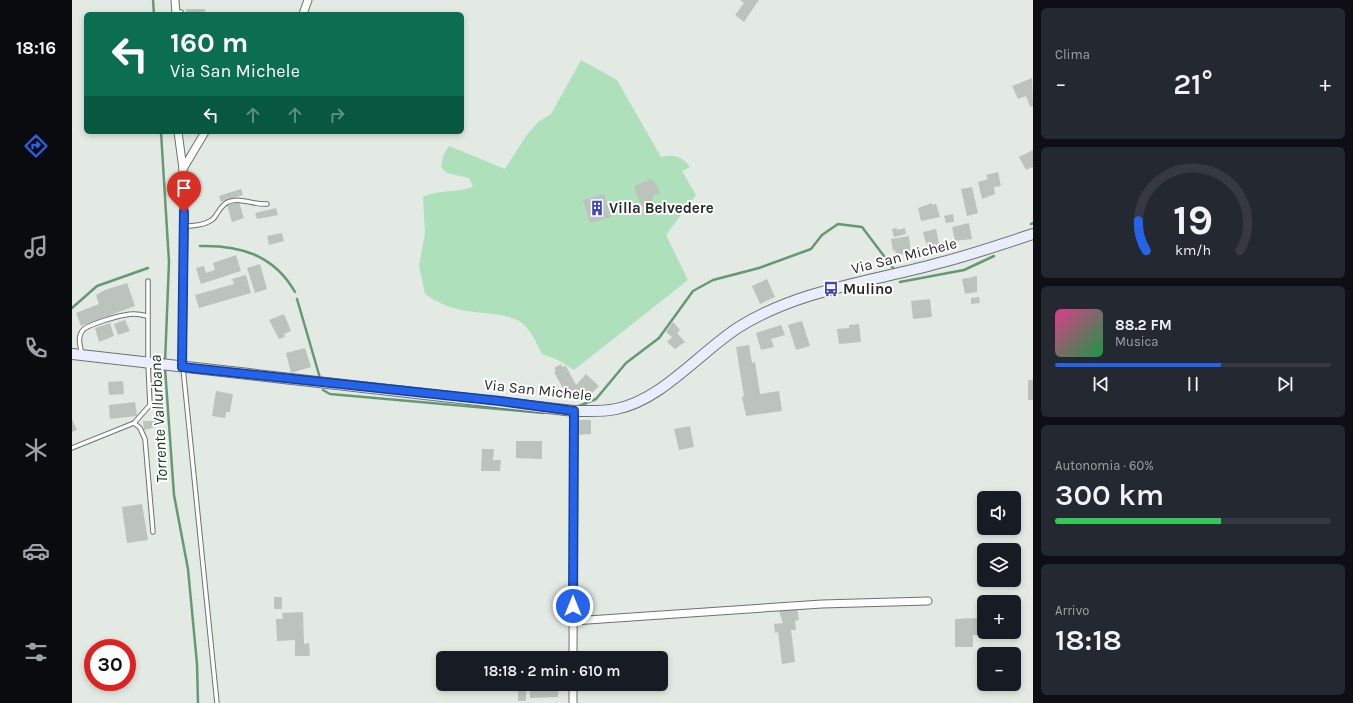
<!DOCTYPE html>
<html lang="it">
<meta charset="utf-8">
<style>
:root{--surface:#171b24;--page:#242831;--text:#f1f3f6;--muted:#9ea1a6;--line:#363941;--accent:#2563eb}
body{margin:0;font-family:Karla,sans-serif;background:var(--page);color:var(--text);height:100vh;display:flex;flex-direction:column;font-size:15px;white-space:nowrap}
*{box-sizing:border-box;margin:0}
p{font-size:13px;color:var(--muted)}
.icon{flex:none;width:22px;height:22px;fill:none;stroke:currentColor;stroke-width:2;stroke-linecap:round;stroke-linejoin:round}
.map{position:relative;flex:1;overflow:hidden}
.panel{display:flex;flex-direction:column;gap:8px;padding:8px;background:#0d0f14;width:320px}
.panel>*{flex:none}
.top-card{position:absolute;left:12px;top:12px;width:380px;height:122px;border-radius:6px;box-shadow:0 2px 6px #0003;background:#0b6e4f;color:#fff;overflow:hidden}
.controls{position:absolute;left:905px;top:491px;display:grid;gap:8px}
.controls a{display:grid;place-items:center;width:44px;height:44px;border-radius:6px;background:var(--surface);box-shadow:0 2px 6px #0003;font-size:20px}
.speed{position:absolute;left:12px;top:639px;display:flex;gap:8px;font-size:20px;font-weight:700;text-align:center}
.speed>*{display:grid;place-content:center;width:52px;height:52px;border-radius:50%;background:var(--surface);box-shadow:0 2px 6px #0003;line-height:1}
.speed .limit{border:6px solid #d22;background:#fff;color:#111}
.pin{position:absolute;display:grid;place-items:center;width:34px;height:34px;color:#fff;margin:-41px -17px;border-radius:50% 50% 50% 0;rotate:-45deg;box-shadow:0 0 4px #0007}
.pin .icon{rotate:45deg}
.me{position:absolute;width:44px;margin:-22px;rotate:0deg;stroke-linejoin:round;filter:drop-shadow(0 0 3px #0008)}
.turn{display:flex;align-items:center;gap:14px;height:84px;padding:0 20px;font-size:18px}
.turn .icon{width:52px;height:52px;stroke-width:2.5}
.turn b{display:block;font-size:28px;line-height:34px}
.lanes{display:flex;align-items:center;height:38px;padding:0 20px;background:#0003;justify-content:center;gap:20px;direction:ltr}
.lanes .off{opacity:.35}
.big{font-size:30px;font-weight:600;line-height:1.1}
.panel .card{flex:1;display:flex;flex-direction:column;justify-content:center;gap:6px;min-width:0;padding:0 14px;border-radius:6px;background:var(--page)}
.panel .dial{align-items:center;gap:0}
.dial svg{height:104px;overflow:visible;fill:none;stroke:var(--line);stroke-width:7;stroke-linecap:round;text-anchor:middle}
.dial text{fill:var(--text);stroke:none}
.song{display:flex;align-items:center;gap:12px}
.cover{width:48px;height:48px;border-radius:6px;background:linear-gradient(135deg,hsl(330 70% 55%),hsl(140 70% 35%))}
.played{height:4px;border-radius:2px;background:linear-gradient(90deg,var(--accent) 60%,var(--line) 60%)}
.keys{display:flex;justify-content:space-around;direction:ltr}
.heat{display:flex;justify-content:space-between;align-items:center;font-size:22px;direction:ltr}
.charge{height:6px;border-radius:3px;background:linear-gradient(90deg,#34c759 60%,var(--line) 0)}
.trip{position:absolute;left:364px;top:651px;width:232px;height:40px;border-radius:6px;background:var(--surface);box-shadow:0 2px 6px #0003;font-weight:600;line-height:40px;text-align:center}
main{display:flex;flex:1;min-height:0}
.tabs{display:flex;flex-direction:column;width:72px;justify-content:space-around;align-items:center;background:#090b0e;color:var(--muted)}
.tabs .icon{width:28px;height:28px}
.tabs .active{color:var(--accent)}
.tabs b{font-size:18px;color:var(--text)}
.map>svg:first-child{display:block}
.green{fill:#ade0bb}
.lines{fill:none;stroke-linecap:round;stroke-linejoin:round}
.stream{stroke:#659974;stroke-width:2.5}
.building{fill:#bcc3bd}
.service-casing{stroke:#6c736d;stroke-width:5.5}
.minor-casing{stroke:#6c736d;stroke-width:9}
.secondary-casing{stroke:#6c736d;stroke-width:12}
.service{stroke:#fff;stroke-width:3.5}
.minor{stroke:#fff;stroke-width:7}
.secondary{stroke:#e9edfd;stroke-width:10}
.route-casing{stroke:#184099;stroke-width:10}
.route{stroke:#2563eb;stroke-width:7}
.labels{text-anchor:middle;stroke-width:4;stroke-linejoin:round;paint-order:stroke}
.poi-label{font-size:15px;font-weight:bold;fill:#282b29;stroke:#fff;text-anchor:start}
.street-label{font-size:15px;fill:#282b29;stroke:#fff}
.water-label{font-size:16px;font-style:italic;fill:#13331e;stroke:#fff}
</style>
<main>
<nav class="tabs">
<b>18:16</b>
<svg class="icon active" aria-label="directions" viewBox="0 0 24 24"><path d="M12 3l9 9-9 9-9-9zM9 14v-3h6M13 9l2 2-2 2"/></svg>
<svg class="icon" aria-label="music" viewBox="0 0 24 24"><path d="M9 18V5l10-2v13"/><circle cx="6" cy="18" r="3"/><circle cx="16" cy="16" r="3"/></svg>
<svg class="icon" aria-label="phone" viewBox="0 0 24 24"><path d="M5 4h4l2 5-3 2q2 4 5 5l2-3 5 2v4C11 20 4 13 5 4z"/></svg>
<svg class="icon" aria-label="climate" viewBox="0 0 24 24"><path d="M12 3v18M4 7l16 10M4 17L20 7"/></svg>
<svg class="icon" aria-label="car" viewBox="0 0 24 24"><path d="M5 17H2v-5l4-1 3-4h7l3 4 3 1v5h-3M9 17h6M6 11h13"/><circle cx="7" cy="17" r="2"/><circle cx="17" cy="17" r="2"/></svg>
<svg class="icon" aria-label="filters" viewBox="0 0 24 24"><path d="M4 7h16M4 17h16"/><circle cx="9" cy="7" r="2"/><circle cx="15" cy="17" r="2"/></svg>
</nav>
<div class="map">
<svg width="961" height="703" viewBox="0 0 961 703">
<rect width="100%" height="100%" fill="#e3eae4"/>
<!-- green -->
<path class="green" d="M509 60 545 80 589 157C602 154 610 156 618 167L610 171 624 195 594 235 616 280 502 370 486 360 470 354C464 343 459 328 447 321 431 313 413 314 396 311 379 309 366 303 353 294L347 266 353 233 351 197C367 189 385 193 401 187L397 178 375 173 369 167 371 156 377 146 433 169 454 136 466 122 479 114Z"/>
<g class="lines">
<!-- stream -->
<g class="stream">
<path d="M81 0 82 14"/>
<path d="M89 132 97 262 93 363"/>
<path d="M959 224 961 223"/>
<path d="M128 246C168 245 202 255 223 292"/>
<path d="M828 282 892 270 922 256"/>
<path d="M225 299 248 378"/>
<path d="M0 308 25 286 76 268"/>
<path d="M93 368 102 495 116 569 125 664 126 703"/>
<path d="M251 390 258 394 472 413"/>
<path d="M507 406 524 399 554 363 587 338 621 291 641 280 687 268 739 249 750 235 766 224 790 227 821 268"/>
</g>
</g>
<!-- building -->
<g class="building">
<path d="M668 0H687L672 22 663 15 672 3Z"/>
<rect x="114" y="9" width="19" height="5"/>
<path d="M960 78 961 106 958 107 954 96 946 99 940 86Z"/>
<path d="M961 150V167L954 170 947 157Z"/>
<path d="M926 172 929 186 922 187 923 194 910 199 906 182 916 179 914 175Z"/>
<path d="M579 179 584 184 588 194 581 195V204L569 207 562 186Z"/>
<path d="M900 187 906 213 895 216 889 189Z"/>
<path d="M169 189 171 195 149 202 147 196Z"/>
<path d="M532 194 539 217 518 223 511 200Z"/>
<path d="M167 202 172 218 160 222 155 205Z"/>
<path d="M860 203V205L864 204 868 217 849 221 846 208Z"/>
<path d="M204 208 206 215 185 219 183 213Z"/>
<path d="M881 214 882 222 874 223 872 216Z"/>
<path d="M897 223 900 239 883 241 880 227Z"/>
<path d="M825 228V230L833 228 834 234 822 237 820 229Z"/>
<path d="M864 229 868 249 856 251 851 232Z"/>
<path d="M210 233 212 241 197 245 195 236Z"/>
<path d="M837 236 839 253 824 255 823 250 821 251 819 239Z"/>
<path d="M164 255 169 271 129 284 124 268 132 266 134 273 143 270 141 263Z"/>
<path d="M188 264 195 289 183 293 175 268Z"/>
<path d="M174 275 179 293 127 308 123 295 162 284 160 279Z"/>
<path d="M905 276V292L893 294 890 279Z"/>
<path d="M695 279 703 297 688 304 680 286Z"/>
<path d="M55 283 63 306 9 326 4 313 27 304 24 295 33 290Z"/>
<path d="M907 297 908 303 899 304V298Z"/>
<path d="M858 299 860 317 841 319 839 301Z"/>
<path d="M212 314 219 331 212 334 213 337 207 339 197 320Z"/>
<path d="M53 320 58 331 46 335 42 324Z"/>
<path d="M730 321 738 346 724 350 716 325Z"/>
<path d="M601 322 608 330 605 333 613 342 603 349 595 342 600 337 594 332Z"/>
<path d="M38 323 42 336 27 342 23 328Z"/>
<path d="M787 324 789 342 767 344 765 329 777 328V325Z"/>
<path d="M709 325 713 335 699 339 702 347 689 350 684 333Z"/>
<path d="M677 345 680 363 683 362 688 394 707 391 710 411 674 416 670 397 672 396 664 347Z"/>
<path d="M233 348 239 367 219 373 214 353Z"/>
<path d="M489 364 490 367 494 366 504 385 514 374 527 386 517 396 513 397 505 390 495 396 482 372 484 371 482 368Z"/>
<rect x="956" y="380" width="5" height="20"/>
<path d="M51 381 52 394 37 395 36 382Z"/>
<path d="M144 391 161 394 158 412H154L153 418 140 416Z"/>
<path d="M63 402 65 416 38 419 37 405Z"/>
<path d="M0 419 5 430 0 432Z"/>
<path d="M503 420H519V434L504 435Z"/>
<path d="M71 421H84V427L72 430Z"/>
<path d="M618 426 622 447 607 450 602 429Z"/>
<path d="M444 441H470V459L444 458Z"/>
<path d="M410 449H422L421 460H429L428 471H409Z"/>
<path d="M70 504 76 540 55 543 50 507Z"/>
<rect x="202" y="597" width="8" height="12"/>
<path d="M725 608 727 620 723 621 724 630H719L723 662 710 664 706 632 703 633 702 624 711 623 707 611Z"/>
<path d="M231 612 232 644 237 643 238 656H223V640L205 641 204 619H211L210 613Z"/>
<path d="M906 618V629H909V635H901V647H883V619Z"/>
<rect x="446" y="684" width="8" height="17"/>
<path d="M458 684H486V697L458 698Z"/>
</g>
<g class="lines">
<!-- service casing -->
<g class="service-casing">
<g id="service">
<path d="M104 12H109V14"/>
<path d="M112 226C121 226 135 225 142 218 146 213 149 205 156 202 169 197 181 205 195 204"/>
<path d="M10 354C8 346 5 337 11 330 15 325 45 316 53 315 61 313 68 314 75 316"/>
<path d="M111 368 145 703"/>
<path d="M62 423 68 428 73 439 81 532"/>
<path d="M0 448 62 423 78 405 76 363V281"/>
</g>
</g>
<!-- minor casing -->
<g class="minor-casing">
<g id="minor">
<path d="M103 0 104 14"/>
<path d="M231 14 236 0"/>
<path d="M106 132 111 169 112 226 110 367"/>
<path d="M111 169 133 132"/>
<path d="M501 621 750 604 856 601"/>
<path d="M501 658 502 411"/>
<path d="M501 703V684"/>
</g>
</g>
<!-- secondary casing -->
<g class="secondary-casing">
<path id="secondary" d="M0 354 502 411C516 411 530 412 544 409 590 400 628 352 667 327 728 289 803 281 871 262 901 254 931 244 961 234"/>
</g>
<!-- service -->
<use href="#service" class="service"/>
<!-- minor -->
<use href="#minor" class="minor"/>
<!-- secondary -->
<use href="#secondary" class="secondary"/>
</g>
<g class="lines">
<!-- route casing -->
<g class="route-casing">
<path id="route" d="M112 212 110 367 428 401 502 411 501 606"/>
</g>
<!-- route -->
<use href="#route" class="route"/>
</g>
<!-- icons -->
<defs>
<g id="building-bare" transform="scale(1.2)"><path d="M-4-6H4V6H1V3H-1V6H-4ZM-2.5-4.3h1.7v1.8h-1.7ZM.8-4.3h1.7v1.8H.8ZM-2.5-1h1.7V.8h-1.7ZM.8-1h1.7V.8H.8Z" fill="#4048bc" stroke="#fff" stroke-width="2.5" paint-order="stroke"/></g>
<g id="bus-bare" transform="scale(1.2)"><path d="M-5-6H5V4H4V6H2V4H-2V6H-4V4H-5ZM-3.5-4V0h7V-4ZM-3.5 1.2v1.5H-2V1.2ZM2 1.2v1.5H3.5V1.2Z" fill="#4048bc" stroke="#fff" stroke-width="2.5" paint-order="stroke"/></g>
</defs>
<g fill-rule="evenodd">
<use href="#building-bare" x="525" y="208"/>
<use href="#bus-bare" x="759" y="289"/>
</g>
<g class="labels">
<!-- poi labels -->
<g class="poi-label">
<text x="537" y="213">Villa Belvedere</text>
<text x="771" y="294">Mulino</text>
</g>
<!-- street labels -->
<g class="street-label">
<text transform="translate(832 256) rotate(-14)" y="5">Via San Michele</text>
<text transform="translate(466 390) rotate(6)" y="5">Via San Michele</text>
</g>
<!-- water labels -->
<g class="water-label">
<text transform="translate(86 419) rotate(-93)" y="6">Torrente Vallurbana</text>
</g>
</g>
</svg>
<div class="controls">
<a><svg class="icon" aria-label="sound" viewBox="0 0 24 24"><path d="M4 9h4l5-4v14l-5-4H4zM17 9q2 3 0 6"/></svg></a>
<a><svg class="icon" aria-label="layers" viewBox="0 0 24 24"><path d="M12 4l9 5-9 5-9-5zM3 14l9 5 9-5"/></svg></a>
<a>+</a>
<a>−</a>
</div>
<div class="speed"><div class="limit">30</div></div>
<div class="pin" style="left:112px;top:212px;background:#d93025"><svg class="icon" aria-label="arrive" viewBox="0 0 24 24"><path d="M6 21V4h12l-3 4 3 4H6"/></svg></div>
<svg class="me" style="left:501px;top:606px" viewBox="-20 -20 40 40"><circle r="17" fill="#2563eb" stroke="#fff" stroke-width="3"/><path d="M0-11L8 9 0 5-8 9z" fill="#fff"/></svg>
<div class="trip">18:18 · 2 min · 610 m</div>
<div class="top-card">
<div class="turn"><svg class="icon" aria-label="left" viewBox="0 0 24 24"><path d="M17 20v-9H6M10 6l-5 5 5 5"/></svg><div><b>160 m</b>Via San Michele</div></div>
<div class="lanes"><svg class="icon" aria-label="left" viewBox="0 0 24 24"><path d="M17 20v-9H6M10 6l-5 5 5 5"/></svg><svg class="icon off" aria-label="ahead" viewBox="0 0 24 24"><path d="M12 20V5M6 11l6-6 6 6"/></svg><svg class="icon off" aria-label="ahead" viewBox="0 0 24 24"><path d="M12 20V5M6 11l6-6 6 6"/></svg><svg class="icon off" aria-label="right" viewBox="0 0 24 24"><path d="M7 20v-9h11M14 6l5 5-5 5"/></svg></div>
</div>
</div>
<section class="panel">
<div class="card"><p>Clima</p>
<div class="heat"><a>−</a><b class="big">21°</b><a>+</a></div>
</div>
<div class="card dial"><svg viewBox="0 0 100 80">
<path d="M14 69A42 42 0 1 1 86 69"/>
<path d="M14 69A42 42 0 0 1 8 46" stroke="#2563eb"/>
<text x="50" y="56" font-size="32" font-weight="700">19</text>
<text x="50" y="72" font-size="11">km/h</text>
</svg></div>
<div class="card">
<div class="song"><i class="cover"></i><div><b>88.2 FM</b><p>Musica</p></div></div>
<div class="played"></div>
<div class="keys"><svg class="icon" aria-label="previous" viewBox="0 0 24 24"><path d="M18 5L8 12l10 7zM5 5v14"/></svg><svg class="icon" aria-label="pause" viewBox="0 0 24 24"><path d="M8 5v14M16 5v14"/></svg><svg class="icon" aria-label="next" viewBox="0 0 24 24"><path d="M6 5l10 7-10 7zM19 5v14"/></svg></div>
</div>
<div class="card"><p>Autonomia · 60%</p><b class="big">300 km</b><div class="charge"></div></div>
<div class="card"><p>Arrivo</p><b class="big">18:18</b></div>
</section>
</main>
